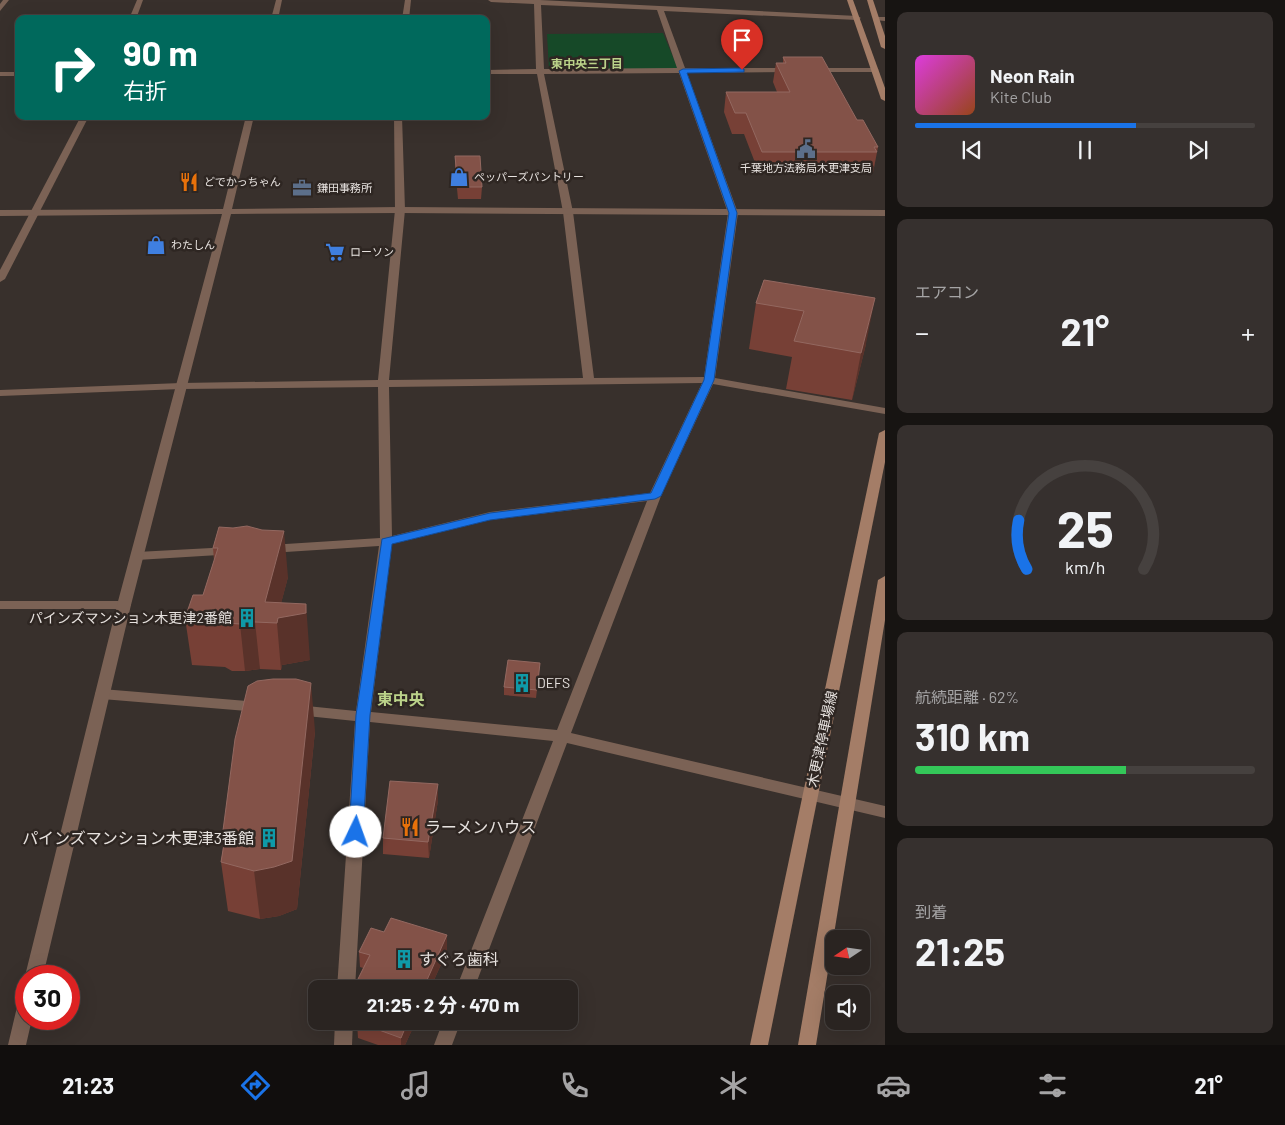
<!DOCTYPE html>
<html lang="ja">
<meta charset="utf-8">
<style>
:root{--surface:#2a2421;--page:#36302e;--text:#f1f3f6;--muted:#a5a4a5;--line:#46413f;--accent:#1a73e8}
body{margin:0;font-family:Barlow,"Noto Sans JP",sans-serif;background:var(--page);color:var(--text);height:100vh;display:flex;flex-direction:column;font-size:19px;white-space:nowrap}
*{box-sizing:border-box;margin:0}
p{font-size:16px;color:var(--muted)}
.icon{flex:none;width:28px;height:28px;fill:none;stroke:currentColor;stroke-width:2;stroke-linecap:round;stroke-linejoin:round}
.map{position:relative;flex:1;overflow:hidden}
.details{display:flex;flex-direction:column;gap:12px;padding:12px;background:#171412;width:400px}
.details>*{flex:none}
.banner{position:absolute;left:15px;top:15px;width:475px;height:105px;border-radius:10px;box-shadow:0 5px 20px #0002,0 0 0 1px var(--line);background:#00695c;color:#fff;overflow:hidden}
.needle{width:32px;rotate:257deg}
.controls{position:absolute;left:825px;top:930px;display:grid;gap:10px}
.controls a{display:grid;place-items:center;width:45px;height:45px;border-radius:10px;background:var(--surface);box-shadow:0 5px 20px #0002,0 0 0 1px var(--line);font-size:25px}
.speed{position:absolute;left:15px;top:965px;display:flex;gap:10px;font-size:25px;font-weight:700;text-align:center}
.speed>*{display:grid;place-content:center;width:65px;height:65px;border-radius:50%;background:var(--surface);box-shadow:0 5px 20px #0002,0 0 0 1px var(--line);line-height:1}
.speed .limit{border:8px solid #d22;background:#fff;color:#111}
.pin{position:absolute;display:grid;place-items:center;width:42px;height:42px;color:#fff;margin:-51px -21px;border-radius:50% 50% 50% 0;rotate:-45deg;box-shadow:0 0 5px #0007}
.pin .icon{rotate:45deg}
.me{position:absolute;width:55px;margin:-28px;rotate:3deg;stroke-linejoin:round;filter:drop-shadow(0 0 4px #0008)}
.turn{display:flex;align-items:center;gap:18px;height:105px;padding:0 25px;font-size:22px}
.turn .icon{width:65px;height:65px;stroke-width:2.5}
.turn b{display:block;font-size:35px;line-height:42px}
.big{font-size:38px;font-weight:700;line-height:1.1}
.details .tile{flex:1;display:flex;flex-direction:column;justify-content:center;gap:8px;min-width:0;padding:0 18px;border-radius:10px;background:var(--page)}
.details .dial{align-items:center;gap:0}
.dial svg{height:130px;overflow:visible;fill:none;stroke:var(--line);stroke-width:7;stroke-linecap:round;text-anchor:middle}
.dial text{fill:var(--text);stroke:none}
.song{display:flex;align-items:center;gap:15px}
.cover{width:60px;height:60px;border-radius:8px;background:linear-gradient(135deg,hsl(300 70% 55%),hsl(20 70% 35%))}
.played{height:5px;border-radius:2px;background:linear-gradient(90deg,var(--accent) 65%,var(--line) 65%)}
.keys{display:flex;justify-content:space-around;direction:ltr}
.heat{display:flex;justify-content:space-between;align-items:center;font-size:28px;direction:ltr}
.charge{height:8px;border-radius:4px;background:linear-gradient(90deg,#34c759 62%,var(--line) 0)}
.trip{position:absolute;left:308px;top:980px;width:270px;height:50px;border-radius:10px;background:var(--surface);box-shadow:0 5px 20px #0002,0 0 0 1px var(--line);font-weight:700;line-height:50px;text-align:center}
.tab-bar{display:flex;height:80px;justify-content:space-around;align-items:center;background:#110e0d;color:var(--muted)}
.tab-bar .icon{width:35px;height:35px}
.tab-bar .on{color:var(--accent)}
.tab-bar b{font-size:22px;color:var(--text)}
main{display:flex;flex:1;min-height:0}
.map>svg:first-child{display:block}
.green{fill:#164928}
.lines{fill:none;stroke-linecap:round;stroke-linejoin:round}
.minor{fill:#7b6255;fill-rule:evenodd}
.tertiary{fill:#7b6255;fill-rule:evenodd}
.secondary{fill:#a47d67;fill-rule:evenodd}
.wall{fill:#774036}
.shaded-wall{fill:#59322a}
.building{fill:#835248;stroke:#936860}
.route{fill:#1a73e8;stroke:#114b97}
.labels{text-anchor:middle;stroke-width:5;stroke-linejoin:round;paint-order:stroke}
.far-poi-label{font-size:11px;fill:#e7e2df;stroke:#2e2622;text-anchor:start}
.far-neighbourhood-label{font-size:12px;font-weight:bold;fill:#bbd38a;stroke:#2e2622}
.poi-label{font-size:14px;fill:#e7e2df;stroke:#2e2622;text-anchor:end}
.street-label{font-size:14px;fill:#e7e2df;stroke:#2e2622}
.quarter-label{font-size:16px;font-weight:bold;fill:#bbd38a;stroke:#2e2622}
.near-poi-label{font-size:16px;fill:#e7e2df;stroke:#2e2622;text-anchor:start}
</style>
<main>
<div class="map">
<svg width="885" height="1045" viewBox="0 0 885 1045">
<rect width="100%" height="100%" fill="#38302c"/>
<!-- green -->
<path class="green" d="M663 33 678 69H549L547 34Z"/>
<g class="lines">
<!-- minor -->
<g class="minor">
<path d="M3 0H9L0 11V4Z"/>
<path d="M137 0H143L136 19H129Z"/>
<path d="M405 0H411L409 19H402Z"/>
<path d="M488 0H540L857 16 861 18 857 20 664 11 685 68H792L796 70 792 72 687 73 738 213 715 378 885 408V414L713 384 661 496 571 733 885 806V818L567 743 474 989H456L553 741 370 722 355 989H337L355 721 297 715 292 714 290 710 292 706 297 705 356 711 379 546 270 553 264 549 270 545 380 538 378 387 181 389 0 396V390L181 383 378 380 395 210 394 116H402L405 210 389 380 583 378 563 212 537 74H486V70L536 69 534 4 491 2ZM541 5 657 10 677 68 544 69ZM679 73 728 213 704 377 594 378 573 212 544 74ZM702 383 650 493 490 512 392 536 389 387ZM647 501 557 730 371 712 392 544 490 520Z"/>
<path d="M876 17H885V21L874 20V18Z"/>
<path d="M809 68H875L879 70 875 72H809Z"/>
<rect x="0" y="72" width="19" height="4"/>
<path d="M81 116H89L5 279 0 282V270Z"/>
<path d="M230 547 236 551 235 554 137 560 131 556 137 552Z"/>
<path d="M0 601H124L129 602 131 605 129 608 124 609H0Z"/>
<path d="M102 689 259 702 264 703 266 707 264 711 259 712 102 699 97 698 95 694 97 690Z"/>
<path d="M335 1021H353L352 1045H334Z"/>
<path d="M443 1021H461L452 1045H434Z"/>
</g>
<!-- tertiary -->
<g class="tertiary">
<path d="M276 0H282L278 19H271Z"/>
<path d="M246 116H254L232 209 400 207 885 210V216L400 213 231 214 131 605 43 976H26V978L25 976 117 605 222 214 0 216V210L223 209Z"/>
<path d="M26 999V1019H32L26 1045H8L17 1007 20 1002Z"/>
</g>
<!-- secondary -->
<g class="secondary">
<path d="M847 0H853L885 88V101L881 99Z"/>
<path d="M867 0H873L885 36V49L881 47Z"/>
<path d="M885 430V462L768 1045H750L879 433Z"/>
<path d="M885 576V620L816 1045H798L878 580Z"/>
</g>
</g>
<!-- wall -->
<g class="wall">
<path d="M783 57 857 120 878 147 873 173H759L744 134H732L724 112 726 92H777L773 82 776 63H783Z"/>
<path d="M455 156 482 187 481 199H458L455 168Z"/>
<path d="M764 280 866 344 852 400 786 389 792 357 749 349 756 303Z"/>
<path d="M219 527 288 577 281 603 310 660 282 665 281 670 260 669 245 671H232L225 667 192 665 185 618 203 595 214 561 213 548Z"/>
<path d="M540 663 536 698 504 695V687Z"/>
<path d="M315 731 297 909 279 916 260 919 228 911 221 862 223 848 222 838Z"/>
<path d="M438 800 429 858 383 854V838Z"/>
<path d="M384 932 447 935V951L430 989H357L356 983 363 968 360 967 359 952Z"/>
<path d="M416 1021 405 1045H378L358 1038 357 1022Z"/>
</g>
<!-- shaded-wall -->
<g class="shaded-wall">
<path d="M875 298 866 344 852 400 861 353Z"/>
<path d="M284 531 288 577 276 623 265 602Z"/>
<path d="M306 604 310 660 282 665 281 670 277 623 278 618Z"/>
<path d="M255 622 260 669 245 671 240 624Z"/>
<path d="M311 683 315 731 297 909 279 916 260 919 254 871Z"/>
<path d="M438 784V800L429 858 428 842Z"/>
<path d="M447 935V951L430 989H423Z"/>
<path d="M408 1021H416L405 1045H401V1038Z"/>
</g>
<!-- building -->
<g class="building">
<path d="M783 57H822L857 120H863L878 147H874L877 152H762L746 113H735L726 92H790L776 63H786Z"/>
<path d="M455 156H480L482 187H458Z"/>
<path d="M764 280 875 298 861 353 794 341 804 311 756 303Z"/>
<path d="M247 526 262 530 284 531 265 602 306 604V613L278 618 277 623 255 622 240 624 227 623 219 619 185 618 193 595H203L218 548H213L219 527 233 528Z"/>
<path d="M508 660 540 663 537 690 504 687Z"/>
<path d="M273 679H296L311 683 292 861 274 867 254 871 221 862 225 838H222L235 739 248 686 257 681Z"/>
<path d="M390 781 438 784 428 842 383 838Z"/>
<path d="M391 918 447 935 423 989H373L356 983 370 955 359 952 371 928 384 932Z"/>
<path d="M358 1021H408L401 1038 357 1022Z"/>
</g>
<!-- route -->
<path class="route" d="M742 68 744 69V72L687 73 737 213 714 380 661 496 655 499 490 520 392 544 370 715 363 832 361 836 356 838 351 836 349 832 356 715 382 539 490 513 651 493 704 380 729 213 679 71 683 69Z"/>
<!-- icons -->
<defs>
<g id="civic-bare" transform="scale(1.5)"><path d="M-.6-6.5H3V-4.5H.6V-3L4-1V1h2V6H-6V1h2V-1L-.6-3ZM-1.2 2.5V6h2.4V2.5Z" fill="#5c6f8a" stroke="#2e2622" stroke-width="2.5" paint-order="stroke"/></g>
<g id="shop-bare" transform="scale(1.5)"><path d="M-5-2.5h2.3a2.7 3.5 0 0 1 5.4 0H5L5.5 6h-11ZM-1.5-2.5h3a1.5 2.3 0 0 0-3 0Z" fill="#3f7fe0" stroke="#2e2622" stroke-width="2.5" paint-order="stroke"/></g>
<g id="restaurant-bare" transform="scale(1.5)"><path d="M-5-6h1v4h1v-4h1v4h1v-4h1v5L-1.5 .5V6h-2V.5L-5-1ZM5-6V6H3V1.5H1.5Q1.5-4 5-6Z" fill="#e8710a" stroke="#2e2622" stroke-width="2.5" paint-order="stroke"/></g>
<g id="office-bare" transform="scale(1.5)"><path d="M-6-3h4V-5.5h4V-3h4V5H-6ZM-1-4.5V-3h2v-1.5ZM-6 0V1H6V0Z" fill="#5c6f8a" stroke="#2e2622" stroke-width="2.5" paint-order="stroke"/></g>
<g id="supermarket-bare" transform="scale(1.5)"><path d="M-6-5.5h2.5l.6 2H6L4.5 2H-2.5L-4.4-4H-6ZM-1.5 3.2a1.3 1.3 0 1 0 .1 0ZM3 3.2a1.3 1.3 0 1 0 .1 0Z" fill="#3f7fe0" stroke="#2e2622" stroke-width="2.5" paint-order="stroke"/></g>
<g id="building-bare" transform="scale(1.5)"><path d="M-4-6H4V6H1V3H-1V6H-4ZM-2.5-4.3h1.7v1.8h-1.7ZM.8-4.3h1.7v1.8H.8ZM-2.5-1h1.7V.8h-1.7ZM.8-1h1.7V.8H.8Z" fill="#0f9aa8" stroke="#2e2622" stroke-width="2.5" paint-order="stroke"/></g>
</defs>
<g fill-rule="evenodd">
<use href="#civic-bare" x="806" y="149"/>
<use href="#shop-bare" x="459" y="177"/>
<use href="#restaurant-bare" x="189" y="182"/>
<use href="#office-bare" x="302" y="188"/>
<use href="#shop-bare" x="156" y="245"/>
<use href="#supermarket-bare" x="335" y="252"/>
<use href="#building-bare" x="247" y="618"/>
<use href="#building-bare" x="522" y="683"/>
<use href="#restaurant-bare" x="410" y="827"/>
<use href="#building-bare" x="269" y="838"/>
<use href="#building-bare" x="404" y="959"/>
</g>
<g class="labels">
<!-- far-poi labels -->
<g class="far-poi-label">
<text x="806" y="172" text-anchor="middle">千葉地方法務局木更津支局</text>
<text x="474" y="181">ペッパーズパントリー</text>
<text x="204" y="186">どでかっちゃん</text>
<text x="317" y="192">鎌田事務所</text>
<text x="171" y="249">わたしん</text>
<text x="350" y="256">ローソン</text>
</g>
<!-- far-neighbourhood labels -->
<g class="far-neighbourhood-label">
<text x="587" y="68">東中央三丁目</text>
</g>
<!-- poi labels -->
<g class="poi-label">
<text x="232" y="623">パインズマンション木更津2番館</text>
<text x="537" y="688" text-anchor="start">DEFS</text>
</g>
<!-- street labels -->
<g class="street-label">
<text transform="translate(822 739) rotate(-78)" y="5">木更津停車場線</text>
</g>
<!-- quarter labels -->
<g class="quarter-label">
<text x="401" y="705">東中央</text>
</g>
<!-- near-poi labels -->
<g class="near-poi-label">
<text x="425" y="833">ラーメンハウス</text>
<text x="254" y="844" text-anchor="end">パインズマンション木更津3番館</text>
<text x="419" y="965">すぐろ歯科</text>
</g>
</g>
</svg>
<div class="controls">
<a><svg class="needle" viewBox="-14 -14 28 28"><path d="M0-13l5 13h-10z" fill="#e53935"/><path d="M0 13l5-13h-10z" fill="#a5a4a5"/></svg></a>
<a><svg class="icon" aria-label="sound" viewBox="0 0 24 24"><path d="M4 9h4l5-4v14l-5-4H4zM17 9q2 3 0 6"/></svg></a>
</div>
<div class="speed"><div class="limit">30</div></div>
<div class="pin" style="left:742px;top:70px;background:#d93025"><svg class="icon" aria-label="arrive" viewBox="0 0 24 24"><path d="M6 21V4h12l-3 4 3 4H6"/></svg></div>
<svg class="me" style="left:356px;top:832px" viewBox="-20 -20 40 40"><circle r="19" fill="#fff"/><path d="M0-13L10 11 0 6-10 11z" fill="#1a73e8"/></svg>
<div class="trip">21:25 · 2 分 · 470 m</div>
<div class="banner">
<div class="turn"><svg class="icon" aria-label="right" viewBox="0 0 24 24"><path d="M7 20v-9h11M14 6l5 5-5 5"/></svg><div><b>90 m</b>右折</div></div>
</div>
</div>
<section class="details">
<div class="tile">
<div class="song"><i class="cover"></i><div><b>Neon Rain</b><p>Kite Club</p></div></div>
<div class="played"></div>
<div class="keys"><svg class="icon" aria-label="previous" viewBox="0 0 24 24"><path d="M18 5L8 12l10 7zM5 5v14"/></svg><svg class="icon" aria-label="pause" viewBox="0 0 24 24"><path d="M8 5v14M16 5v14"/></svg><svg class="icon" aria-label="next" viewBox="0 0 24 24"><path d="M6 5l10 7-10 7zM19 5v14"/></svg></div>
</div>
<div class="tile"><p>エアコン</p>
<div class="heat"><a>−</a><b class="big">21°</b><a>+</a></div>
</div>
<div class="tile dial"><svg viewBox="0 0 100 80">
<path d="M14 69A42 42 0 1 1 86 69"/>
<path d="M14 69A42 42 0 0 1 9 39" stroke="#1a73e8"/>
<text x="50" y="56" font-size="32" font-weight="700">25</text>
<text x="50" y="72" font-size="11">km/h</text>
</svg></div>
<div class="tile"><p>航続距離 · 62%</p><b class="big">310 km</b><div class="charge"></div></div>
<div class="tile"><p>到着</p><b class="big">21:25</b></div>
</section>
</main>
<nav class="tab-bar">
<b>21:23</b>
<svg class="icon on" aria-label="directions" viewBox="0 0 24 24"><path d="M12 3l9 9-9 9-9-9zM9 14v-3h6M13 9l2 2-2 2"/></svg>
<svg class="icon" aria-label="music" viewBox="0 0 24 24"><path d="M9 18V5l10-2v13"/><circle cx="6" cy="18" r="3"/><circle cx="16" cy="16" r="3"/></svg>
<svg class="icon" aria-label="phone" viewBox="0 0 24 24"><path d="M5 4h4l2 5-3 2q2 4 5 5l2-3 5 2v4C11 20 4 13 5 4z"/></svg>
<svg class="icon" aria-label="climate" viewBox="0 0 24 24"><path d="M12 3v18M4 7l16 10M4 17L20 7"/></svg>
<svg class="icon" aria-label="car" viewBox="0 0 24 24"><path d="M5 17H2v-5l4-1 3-4h7l3 4 3 1v5h-3M9 17h6M6 11h13"/><circle cx="7" cy="17" r="2"/><circle cx="17" cy="17" r="2"/></svg>
<svg class="icon" aria-label="filters" viewBox="0 0 24 24"><path d="M4 7h16M4 17h16"/><circle cx="9" cy="7" r="2"/><circle cx="15" cy="17" r="2"/></svg>
<b>21°</b>
</nav>
